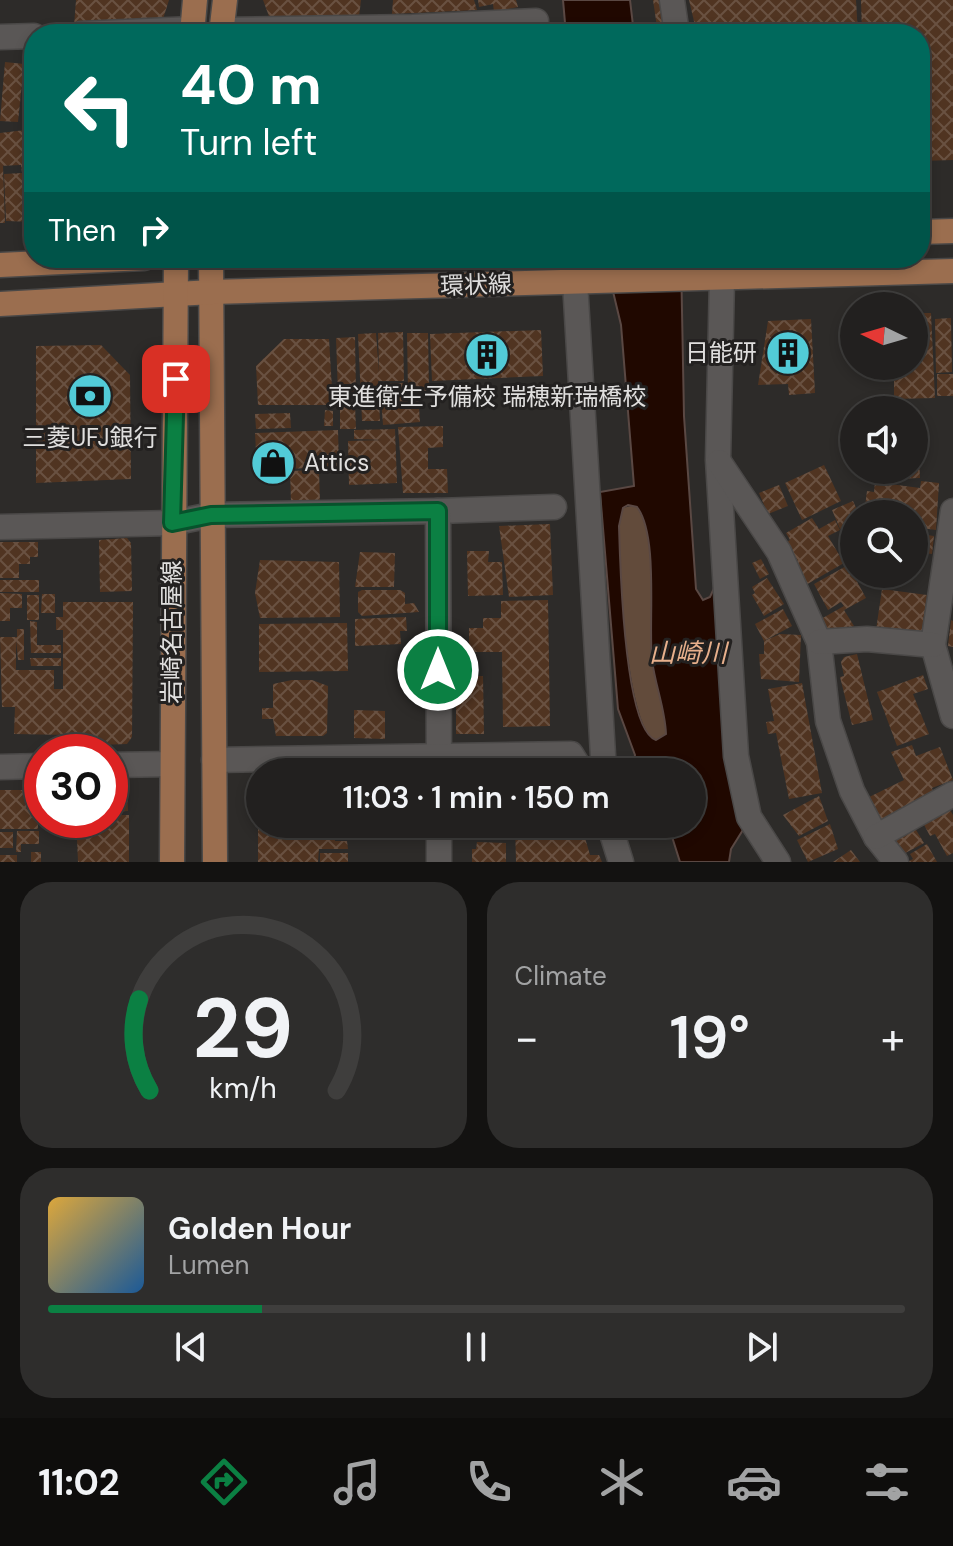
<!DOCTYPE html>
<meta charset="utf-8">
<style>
:root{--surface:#22201f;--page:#2e2d2c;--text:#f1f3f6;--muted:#a2a3a4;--line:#3f3e3d;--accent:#0b8043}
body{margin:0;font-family:"DM Sans","Noto Sans JP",sans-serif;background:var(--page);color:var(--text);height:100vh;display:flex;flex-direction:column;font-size:30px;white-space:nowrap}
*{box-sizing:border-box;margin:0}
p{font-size:26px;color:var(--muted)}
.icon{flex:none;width:44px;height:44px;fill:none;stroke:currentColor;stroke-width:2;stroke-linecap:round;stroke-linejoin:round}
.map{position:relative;height:862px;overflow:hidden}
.details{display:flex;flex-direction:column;gap:20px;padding:20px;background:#131211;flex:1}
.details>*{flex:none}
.banner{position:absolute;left:24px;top:24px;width:906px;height:244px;border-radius:32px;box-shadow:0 4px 12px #0003,0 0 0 2px var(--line);background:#00695c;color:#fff;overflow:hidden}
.needle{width:52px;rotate:275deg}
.buttons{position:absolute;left:840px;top:292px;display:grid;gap:16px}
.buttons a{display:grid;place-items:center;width:88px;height:88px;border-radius:50%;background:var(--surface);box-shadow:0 4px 12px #0003,0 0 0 2px var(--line);font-size:40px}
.speed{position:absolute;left:24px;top:734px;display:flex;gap:16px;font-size:40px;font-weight:700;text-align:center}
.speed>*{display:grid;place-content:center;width:104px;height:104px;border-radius:50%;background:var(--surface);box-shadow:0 4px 12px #0003,0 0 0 2px var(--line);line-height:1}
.speed .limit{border:12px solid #d22;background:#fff;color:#111}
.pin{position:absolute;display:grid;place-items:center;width:68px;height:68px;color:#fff;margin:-34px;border-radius:16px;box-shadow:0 4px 12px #0006}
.me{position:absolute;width:88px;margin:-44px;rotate:0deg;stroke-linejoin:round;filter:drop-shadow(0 0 6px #0008)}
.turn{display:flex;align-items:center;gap:28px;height:168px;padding:0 24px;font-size:36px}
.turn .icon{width:104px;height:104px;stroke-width:2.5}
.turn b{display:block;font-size:56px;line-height:68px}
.then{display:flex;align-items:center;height:76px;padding:0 24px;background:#0003;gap:16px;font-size:30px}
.big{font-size:60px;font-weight:600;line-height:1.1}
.details .widget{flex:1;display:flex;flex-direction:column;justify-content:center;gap:12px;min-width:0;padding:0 28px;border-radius:32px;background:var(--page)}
.details .dial{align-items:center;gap:0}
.dial svg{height:208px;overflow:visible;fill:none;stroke:var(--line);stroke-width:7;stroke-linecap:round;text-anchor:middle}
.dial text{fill:var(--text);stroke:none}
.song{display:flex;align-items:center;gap:24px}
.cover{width:96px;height:96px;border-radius:12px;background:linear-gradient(135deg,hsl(40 70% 55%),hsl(210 70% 35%))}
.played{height:8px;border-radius:4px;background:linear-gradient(90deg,var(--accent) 25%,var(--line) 25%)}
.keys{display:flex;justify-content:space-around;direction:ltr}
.heat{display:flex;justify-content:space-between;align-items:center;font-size:44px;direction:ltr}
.details .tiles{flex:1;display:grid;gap:20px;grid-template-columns:1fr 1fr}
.widget:last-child{grid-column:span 2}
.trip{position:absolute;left:246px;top:758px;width:460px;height:80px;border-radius:40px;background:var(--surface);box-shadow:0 4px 12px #0003,0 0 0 2px var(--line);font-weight:600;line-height:80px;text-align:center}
.menu{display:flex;height:128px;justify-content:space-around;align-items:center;background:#0e0d0c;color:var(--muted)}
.menu .icon{width:56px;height:56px}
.menu .active{color:var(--accent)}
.menu b{font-size:36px;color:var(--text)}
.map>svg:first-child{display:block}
.green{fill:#624b3b}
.water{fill:#200800;stroke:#5a4843;stroke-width:2;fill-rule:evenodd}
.building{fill:url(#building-cross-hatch)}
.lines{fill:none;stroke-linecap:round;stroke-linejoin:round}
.minor-casing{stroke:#4a4847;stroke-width:27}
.major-casing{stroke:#4a4847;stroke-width:27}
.minor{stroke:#5a5756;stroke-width:24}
.major{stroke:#9b6e4f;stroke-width:24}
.route-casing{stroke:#07532c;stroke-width:20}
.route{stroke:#0b8043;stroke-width:14}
.labels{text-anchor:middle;stroke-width:6;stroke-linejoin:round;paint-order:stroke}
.street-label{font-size:24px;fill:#e0dfde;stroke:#232120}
.poi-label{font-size:24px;fill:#e0dfde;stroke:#232120}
.water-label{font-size:26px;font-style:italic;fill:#e8b08c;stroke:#232120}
</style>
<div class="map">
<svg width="953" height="862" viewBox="0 0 953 862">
<defs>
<pattern id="building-cross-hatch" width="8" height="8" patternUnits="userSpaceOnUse" patternTransform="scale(2)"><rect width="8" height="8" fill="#503421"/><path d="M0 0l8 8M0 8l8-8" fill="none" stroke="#695141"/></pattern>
</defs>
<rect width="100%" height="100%" fill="#2d2b29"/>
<!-- green -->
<path class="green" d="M635 505C659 534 649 621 652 659 655 685 665 708 666 734L656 740C626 731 617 547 620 514L623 508Z"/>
<!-- water -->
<g class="water">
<path d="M563 0H630L634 34H566Z"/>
<path d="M605 258H681L684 416 696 589 703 600 710 597 715 586 746 825 731 849 729 862H680L668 824H692V772H632L635 755 618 709 600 492 634 486 621 325ZM628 505 637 507C659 536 648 624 652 660 655 685 665 708 666 734L656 740C624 730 620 560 619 526L623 508Z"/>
</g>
<!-- building -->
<g class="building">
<path d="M76 0H169L163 19 74 26Z"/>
<path d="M263 0H361L359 17 270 19Z"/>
<path d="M393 0H474L477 10 392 14Z"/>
<path d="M478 0H516L518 7 494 12 493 4 479 7Z"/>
<path d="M653 0H660L665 34H658Z"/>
<path d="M689 0H856L858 34H697Z"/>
<path d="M861 0H953V160L920 161V34H862Z"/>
<path d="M24 59H34V128H26Z"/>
<path d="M5 62 24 64 18 122 0 121Z"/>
<path d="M34 129V222L6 221 4 174 22 173 21 165 0 166V133Z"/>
<path d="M0 166H3L5 223H0Z"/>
<path d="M914 313H931L935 398 894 399V366H914Z"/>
<path d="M951 318 952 372 936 373 935 319Z"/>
<path d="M811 319 815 393 789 395 788 384 758 385 768 321Z"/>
<path d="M541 330 543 376 432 381 430 334Z"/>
<path d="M403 332 404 381H378L380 421H362L358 334 376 333 379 373 378 333Z"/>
<path d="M407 333H428L429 391 408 392Z"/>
<path d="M355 337 356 395H338L336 338Z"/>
<path d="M284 339H329L333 405H258L256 366Z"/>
<path d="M101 345 130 375 131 479 36 483V346Z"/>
<rect x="937" y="374" width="16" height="22"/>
<path d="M404 383V395L418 394 420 422 383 425 380 384Z"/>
<path d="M340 405H355L356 429H340Z"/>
<path d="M325 410 333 411V426H324Z"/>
<path d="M290 413 291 428 256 429 255 414Z"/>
<path d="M443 426V447L428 448V469H447L448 493H403L398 427Z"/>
<path d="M395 429 397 483 349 485 348 441 383 440 354 439V430Z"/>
<path d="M338 430 339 467 257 470 255 433Z"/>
<path d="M914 457H919L920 478 868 480V470H914Z"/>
<path d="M824 465 841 501 802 520 785 483Z"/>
<path d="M319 470 320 501 291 502 290 471Z"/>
<path d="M921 481 939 483 936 530 914 527 916 512 864 514 867 491 874 492 875 482 920 488Z"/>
<path d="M779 485 788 506 768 514 759 493Z"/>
<path d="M853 501 859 514H854V523L840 529 832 510Z"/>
<path d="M812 518 819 529 835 520 840 530 828 536 844 563 804 586 781 546 790 540 786 533Z"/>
<path d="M550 524 553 595 509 597 499 526Z"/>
<path d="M914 533 934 536 932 554 914 552Z"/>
<path d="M127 538 131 543 132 591 100 592 99 540Z"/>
<path d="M0 542H38V557H30V564H19V578H0Z"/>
<path d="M467 551H489L488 562H502L503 595 468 596Z"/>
<path d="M360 552 395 553 394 587H355Z"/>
<path d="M761 559 769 574 760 579 752 563Z"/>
<path d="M260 560 339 562 340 617 260 618 255 593Z"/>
<path d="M848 565 866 598 844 610 854 626 841 633 828 632 821 619 844 606 841 602 828 610 814 584Z"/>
<path d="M767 578 784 604 764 616 752 595 755 593 752 587Z"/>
<rect x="0" y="580" width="39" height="12"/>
<path d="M882 589 927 595 921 636 876 630Z"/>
<path d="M362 590H400L405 593V604L414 603 419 612 362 616 358 612V592Z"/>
<path d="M0 593 22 594V608H10V621H0Z"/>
<path d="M42 594H55V613H41Z"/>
<rect x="27" y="595" width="12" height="25"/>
<path d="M548 600 550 726 503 727 502 652H469V628H483V618H501V601Z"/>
<path d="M63 602H133L132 737 127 744 72 746 67 744V735L14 734 15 707H2L0 637H17V629H24V660H18L16 640V670H54V689H63V630H56V617H63Z"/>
<path d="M783 609 792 626 764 641 755 624Z"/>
<path d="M406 617 407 631H400L401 644 355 646V619Z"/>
<path d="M951 620 953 621V647L948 646Z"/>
<path d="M30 621 37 622V645H61V653H31Z"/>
<path d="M347 623 348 671 259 672V624Z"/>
<path d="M780 634 801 635 799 682 761 679 759 654H764V641Z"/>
<path d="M857 654 873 720 852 725 840 677 844 676 841 662 844 657Z"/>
<path d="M30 658H61V666H31Z"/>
<path d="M923 675 928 689 913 694 929 734 897 746 877 692Z"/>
<path d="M456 676H483L484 734H456Z"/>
<path d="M292 680H312L328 686 327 733 323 736H276L273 719H262V708H273V684Z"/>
<path d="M802 683 822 793 789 799 776 733 768 734 766 722 774 721 768 689Z"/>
<path d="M354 710 385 711V739L354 738Z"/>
<path d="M912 745 916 756 940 747 953 780 932 788 934 795 877 824 865 799 904 780 891 752Z"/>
<path d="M110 783H127L128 811 110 812Z"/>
<path d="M0 790H26L28 797 38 798V829H0Z"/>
<path d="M819 796 828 821 799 836 783 815Z"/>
<path d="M947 805 953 815V853L947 856 935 834 930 836 922 821Z"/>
<path d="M110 815H129V862H78L77 839H71L70 827 82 826V820H110Z"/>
<path d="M458 824H507V839L458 840Z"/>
<path d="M515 824H581L590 855H599L602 862H516Z"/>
<path d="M830 824 838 849 808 862 797 840Z"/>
<path d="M913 825 924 843 896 858 890 846 897 841 894 835Z"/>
<rect x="338" y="826" width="9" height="12"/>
<path d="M258 827H276V838H284V829H314V837H319V833H335V841H347L348 849H319L318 862H258Z"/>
<path d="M17 831H39V844H21V852H16Z"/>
<rect x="0" y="832" width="13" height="16"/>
<path d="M477 842 506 843V862H472V849H476Z"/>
<path d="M927 844 937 862H907L913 859 910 854Z"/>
<path d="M851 850 860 862H833Z"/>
<rect x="31" y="852" width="10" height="10"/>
<rect x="320" y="853" width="28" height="9"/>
<rect x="0" y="855" width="17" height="7"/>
</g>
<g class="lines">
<!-- minor casing -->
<g class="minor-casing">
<g id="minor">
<path d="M672 0 677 34"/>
<path d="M222 30 412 27 536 21"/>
<path d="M81 34 193 29"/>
<path d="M0 37 34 36"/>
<path d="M722 278 718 460 736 756 749 817 778 862"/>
<path d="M575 282 604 772"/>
<path d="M719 462 779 552 819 642 828 721 852 791 876 837 896 862"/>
<path d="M438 511 554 507"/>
<path d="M953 511 933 645 953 716"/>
<path d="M0 527 172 523 211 515 438 511 439 772"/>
<path d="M819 642 867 639 933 645"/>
<path d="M214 760 571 754 582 772"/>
<path d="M110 765 172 764"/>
<path d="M0 767 42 766"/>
<path d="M439 824V862"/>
<path d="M609 824 621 862"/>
<path d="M876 837 953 794"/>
</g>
</g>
<!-- major casing -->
<g class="major-casing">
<g id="major">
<path d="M192 34 195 0"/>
<path d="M221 34 225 0"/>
<path d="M920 232 953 231"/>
<path d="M211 258 215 862"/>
<path d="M0 265 144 258"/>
<path d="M0 304 212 292 953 271"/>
<path d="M172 862 176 258"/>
</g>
</g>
<!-- minor -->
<use href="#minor" class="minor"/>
<!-- major -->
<use href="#major" class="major"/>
</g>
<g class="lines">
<!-- route casing -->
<g class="route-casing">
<path id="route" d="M176 379 172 523 211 515 438 511V670"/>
</g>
<!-- route -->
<use href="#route" class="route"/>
</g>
<!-- icons -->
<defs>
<g id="building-disc" transform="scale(2.3)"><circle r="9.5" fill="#52cbd7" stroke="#232120"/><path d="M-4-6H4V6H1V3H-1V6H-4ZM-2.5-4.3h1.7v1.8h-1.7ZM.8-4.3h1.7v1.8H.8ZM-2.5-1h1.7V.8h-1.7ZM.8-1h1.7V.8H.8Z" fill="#111"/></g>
<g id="bank-disc" transform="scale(2.3)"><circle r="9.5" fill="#52cbd7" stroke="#232120"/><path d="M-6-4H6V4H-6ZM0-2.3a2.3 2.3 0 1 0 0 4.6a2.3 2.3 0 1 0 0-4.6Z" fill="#111"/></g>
<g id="shop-disc" transform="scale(2.3)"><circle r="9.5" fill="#52cbd7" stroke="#232120"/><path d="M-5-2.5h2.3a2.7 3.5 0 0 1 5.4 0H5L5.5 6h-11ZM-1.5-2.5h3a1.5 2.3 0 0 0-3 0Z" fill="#111"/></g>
</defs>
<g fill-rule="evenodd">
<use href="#building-disc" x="788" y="353"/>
<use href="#building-disc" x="487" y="355"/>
<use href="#bank-disc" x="90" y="396"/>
<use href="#shop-disc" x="273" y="463"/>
</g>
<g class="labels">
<!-- street labels -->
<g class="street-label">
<text transform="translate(476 285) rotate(-2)" y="8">環状線</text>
<text transform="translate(172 632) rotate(-90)" y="8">岩崎名古屋線</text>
</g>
<!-- poi labels -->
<g class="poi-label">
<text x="757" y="361" text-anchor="end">日能研</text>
<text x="487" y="405">東進衛生予備校 瑞穂新瑞橋校</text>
<text x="90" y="446">三菱UFJ銀行</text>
<text x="304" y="471" text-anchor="start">Attics</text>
</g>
<!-- water labels -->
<g class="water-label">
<text x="688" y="662">山崎川</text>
</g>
</g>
</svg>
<div class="buttons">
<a><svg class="needle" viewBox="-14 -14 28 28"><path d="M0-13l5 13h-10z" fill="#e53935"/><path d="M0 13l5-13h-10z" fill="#a2a3a4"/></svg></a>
<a><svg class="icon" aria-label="sound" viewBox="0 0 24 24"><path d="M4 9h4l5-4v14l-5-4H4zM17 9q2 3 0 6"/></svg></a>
<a><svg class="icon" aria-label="search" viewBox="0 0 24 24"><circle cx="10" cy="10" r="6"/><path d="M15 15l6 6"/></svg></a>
</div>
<div class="speed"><div class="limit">30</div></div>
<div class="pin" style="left:176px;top:379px;background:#d93025"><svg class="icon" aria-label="arrive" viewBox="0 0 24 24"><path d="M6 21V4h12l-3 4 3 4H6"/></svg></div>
<svg class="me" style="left:438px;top:670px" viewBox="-20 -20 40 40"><circle r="17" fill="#0b8043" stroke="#fff" stroke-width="3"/><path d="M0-11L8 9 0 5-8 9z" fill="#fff"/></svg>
<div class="trip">11:03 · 1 min · 150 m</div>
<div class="banner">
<div class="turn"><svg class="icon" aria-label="left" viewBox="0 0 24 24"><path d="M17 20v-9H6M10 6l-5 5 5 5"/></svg><div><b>40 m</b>Turn left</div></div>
<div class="then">Then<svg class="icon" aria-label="right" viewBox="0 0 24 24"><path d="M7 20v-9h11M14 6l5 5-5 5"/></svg></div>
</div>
</div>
<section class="details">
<div class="tiles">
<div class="widget dial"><svg viewBox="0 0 100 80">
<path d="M14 69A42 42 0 1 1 86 69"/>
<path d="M14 69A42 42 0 0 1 10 34" stroke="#0b8043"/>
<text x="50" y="56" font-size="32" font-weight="700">29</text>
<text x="50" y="72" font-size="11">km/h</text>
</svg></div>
<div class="widget"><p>Climate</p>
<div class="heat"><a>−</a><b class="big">19°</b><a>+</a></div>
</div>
<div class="widget">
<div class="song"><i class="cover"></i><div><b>Golden Hour</b><p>Lumen</p></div></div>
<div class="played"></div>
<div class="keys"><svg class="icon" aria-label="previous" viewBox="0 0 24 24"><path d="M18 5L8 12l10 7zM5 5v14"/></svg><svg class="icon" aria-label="pause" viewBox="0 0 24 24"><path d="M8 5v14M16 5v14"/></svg><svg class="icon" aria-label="next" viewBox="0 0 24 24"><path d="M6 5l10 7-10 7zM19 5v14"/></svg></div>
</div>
</div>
</section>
<nav class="menu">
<b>11:02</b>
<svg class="icon active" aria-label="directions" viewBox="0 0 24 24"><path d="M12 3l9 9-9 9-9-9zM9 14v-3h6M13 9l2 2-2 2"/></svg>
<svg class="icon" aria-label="music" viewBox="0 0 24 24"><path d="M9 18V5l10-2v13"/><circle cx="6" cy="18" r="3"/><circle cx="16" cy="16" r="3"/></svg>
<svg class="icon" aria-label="phone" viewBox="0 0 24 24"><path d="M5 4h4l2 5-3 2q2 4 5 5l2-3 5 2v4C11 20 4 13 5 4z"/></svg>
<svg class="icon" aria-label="climate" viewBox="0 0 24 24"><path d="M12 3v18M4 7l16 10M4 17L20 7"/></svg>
<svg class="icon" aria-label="car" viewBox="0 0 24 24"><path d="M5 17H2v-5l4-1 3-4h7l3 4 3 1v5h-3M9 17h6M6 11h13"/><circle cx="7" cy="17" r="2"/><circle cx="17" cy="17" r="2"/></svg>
<svg class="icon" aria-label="filters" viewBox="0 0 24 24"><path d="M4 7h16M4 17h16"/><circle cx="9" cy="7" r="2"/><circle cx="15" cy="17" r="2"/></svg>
</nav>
